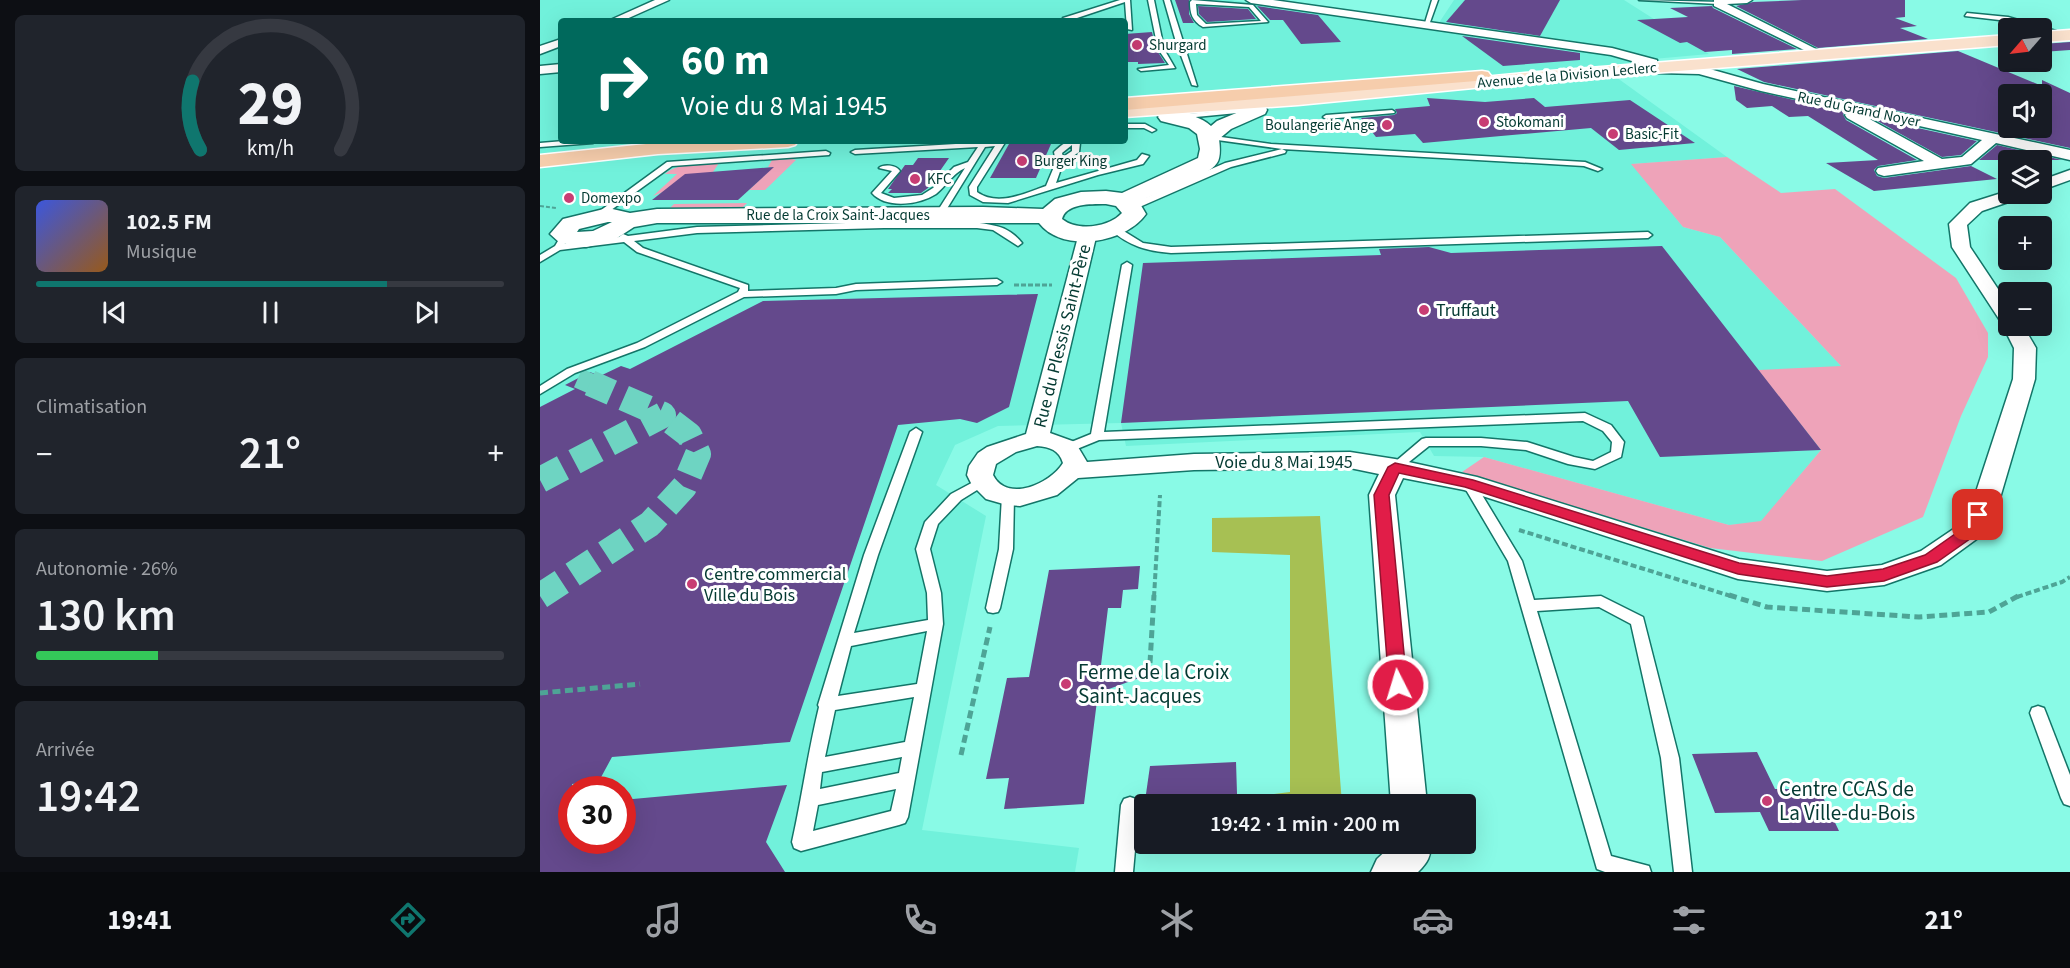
<!DOCTYPE html>
<html lang="fr">
<meta charset="utf-8">
<style>
:root{--surface:#171b24;--page:#20242c;--text:#f1f3f6;--muted:#9ea1a6;--line:#363941;--accent:#0f766e}
body{margin:0;font-family:"Source Sans 3",sans-serif;background:var(--page);color:var(--text);height:100vh;display:flex;flex-direction:column;font-size:22px;white-space:nowrap}
*{box-sizing:border-box;margin:0}
p{font-size:20px;color:var(--muted)}
.icon{flex:none;width:33px;height:33px;fill:none;stroke:currentColor;stroke-width:2;stroke-linecap:round;stroke-linejoin:round}
.map{position:relative;flex:1;overflow:hidden}
.panel{display:flex;flex-direction:column;gap:15px;padding:15px;background:#0d0f14;width:540px}
.panel>*{flex:none}
.banner{position:absolute;left:18px;top:18px;width:570px;height:126px;border-radius:6px;box-shadow:0 6px 24px #0002;background:#00695c;color:#fff;overflow:hidden}
.needle{width:39px;rotate:242deg}
.fabs{position:absolute;left:1458px;top:18px;display:grid;gap:12px}
.fabs a{display:grid;place-items:center;width:54px;height:54px;border-radius:6px;background:var(--surface);box-shadow:0 6px 24px #0002;font-size:30px}
.speed{position:absolute;left:18px;top:776px;display:flex;gap:12px;font-size:30px;font-weight:700;text-align:center}
.speed>*{display:grid;place-content:center;width:78px;height:78px;border-radius:50%;background:var(--surface);box-shadow:0 6px 24px #0002;line-height:1}
.speed .limit{border:9px solid #d22;background:#fff;color:#111}
.pin{position:absolute;display:grid;place-items:center;width:51px;height:51px;color:#fff;margin:-26px;border-radius:12px;box-shadow:0 3px 9px #0006}
.me{position:absolute;width:66px;margin:-33px;rotate:355deg;stroke-linejoin:round;filter:drop-shadow(0 0 4px #0008)}
.turn{display:flex;align-items:center;gap:21px;height:126px;padding:0 24px;font-size:27px}
.turn .icon{width:78px;height:78px;stroke-width:2.5}
.turn b{display:block;font-size:42px;line-height:51px}
.big{font-size:45px;font-weight:600;line-height:1.1}
.panel .card{flex:1;display:flex;flex-direction:column;justify-content:center;gap:9px;min-width:0;padding:0 21px;border-radius:9px;background:var(--page)}
.panel .dial{align-items:center;gap:0}
.dial svg{height:156px;overflow:visible;fill:none;stroke:var(--line);stroke-width:7;stroke-linecap:round;text-anchor:middle}
.dial text{fill:var(--text);stroke:none}
.song{display:flex;align-items:center;gap:18px}
.cover{width:72px;height:72px;border-radius:9px;background:linear-gradient(135deg,hsl(230 70% 55%),hsl(30 70% 35%))}
.played{height:6px;border-radius:3px;background:linear-gradient(90deg,var(--accent) 75%,var(--line) 75%)}
.keys{display:flex;justify-content:space-around;direction:ltr}
.heat{display:flex;justify-content:space-between;align-items:center;font-size:33px;direction:ltr}
.charge{height:9px;border-radius:4px;background:linear-gradient(90deg,#34c759 26%,var(--line) 0)}
.trip{position:absolute;left:594px;top:794px;width:342px;height:60px;border-radius:6px;background:var(--surface);box-shadow:0 6px 24px #0002;font-weight:600;line-height:60px;text-align:center}
.tabs{display:flex;height:96px;justify-content:space-around;align-items:center;background:#090b0e;color:var(--muted)}
.tabs .icon{width:42px;height:42px}
.tabs .active{color:var(--accent)}
.tabs b{font-size:27px;color:var(--text)}
main{display:flex;flex:1;min-height:0}
.map>svg:first-child{display:block}
.built{fill:#71f1db;fill-rule:evenodd}
.green{fill:#eea3b9}
.water{fill:#a7c053}
.building{fill:#64498c;fill-rule:evenodd}
.lines{fill:none;stroke-linecap:round;stroke-linejoin:round}
.street-tunnel-far1{stroke:#6ed4c2;stroke-width:20;stroke-dasharray:20 10;stroke-linecap:butt}
.street-tunnel{stroke:#6ed4c2;stroke-width:26;stroke-dasharray:26 13;stroke-linecap:butt}
.lane-casing{stroke:#137568;stroke-width:3}
.street-casing{stroke:#137568;stroke-width:3}
.secondary-casing{stroke:#137568;stroke-width:3}
.primary-casing{stroke:#fff;stroke-width:3}
.highway-casing{stroke:#fff;stroke-width:3}
.path-far3{stroke:#4ea496;stroke-width:2;stroke-dasharray:4 2;stroke-linecap:butt}
.path-far2{stroke:#4ea496;stroke-width:3;stroke-dasharray:5 2;stroke-linecap:butt}
.path-far1{stroke:#4ea496;stroke-width:4;stroke-dasharray:6 3;stroke-linecap:butt}
.path{stroke:#4ea496;stroke-width:5;stroke-dasharray:8 4.5;stroke-linecap:butt}
.lane{fill:#fff;fill-rule:evenodd}
.street{fill:#fff;fill-rule:evenodd}
.secondary{fill:#fff;fill-rule:evenodd}
.primary{fill:#fae1cd;fill-rule:evenodd}
.highway{fill:#f6cdac;fill-rule:evenodd}
.route{fill:#e11d48;stroke:#92132f;stroke-width:1.5}
.poi-dot{fill:#c83d73;stroke:#fff;stroke-width:2}
.labels{text-anchor:middle;stroke-width:6;stroke-linejoin:round;paint-order:stroke}
.far-poi-label{font-size:15px;fill:#043a32;stroke:#fff;text-anchor:start}
.far-street-label{font-size:15px;fill:#043a32;stroke:#fff}
.poi-label{font-size:18px;fill:#043a32;stroke:#fff;text-anchor:start}
.street-label{font-size:18px;fill:#043a32;stroke:#fff}
.near-poi-label{font-size:21px;fill:#043a32;stroke:#fff;text-anchor:start}
</style>
<main>
<section class="panel">
<div class="card dial"><svg viewBox="0 0 100 80">
<path d="M14 69A42 42 0 1 1 86 69"/>
<path d="M14 69A42 42 0 0 1 10 34" stroke="#0f766e"/>
<text x="50" y="56" font-size="32" font-weight="700">29</text>
<text x="50" y="72" font-size="11">km/h</text>
</svg></div>
<div class="card">
<div class="song"><i class="cover"></i><div><b>102.5 FM</b><p>Musique</p></div></div>
<div class="played"></div>
<div class="keys"><svg class="icon" aria-label="previous" viewBox="0 0 24 24"><path d="M18 5L8 12l10 7zM5 5v14"/></svg><svg class="icon" aria-label="pause" viewBox="0 0 24 24"><path d="M8 5v14M16 5v14"/></svg><svg class="icon" aria-label="next" viewBox="0 0 24 24"><path d="M6 5l10 7-10 7zM19 5v14"/></svg></div>
</div>
<div class="card"><p>Climatisation</p>
<div class="heat"><a>−</a><b class="big">21°</b><a>+</a></div>
</div>
<div class="card"><p>Autonomie · 26%</p><b class="big">130 km</b><div class="charge"></div></div>
<div class="card"><p>Arrivée</p><b class="big">19:42</b></div>
</section>
<div class="map">
<svg width="1530" height="872" viewBox="0 0 1530 872">
<rect width="100%" height="100%" fill="#89fae6"/>
<!-- built -->
<path class="built" d="M0 0H691L895 29 914 0H1084L1169 54 1113 59V63L1062 67 1187 157 1092 164 1143 227 1180 237 1302 367 1281 450 1221 522 1189 525 944 457 894 456 880 432 586 446 581 423 458 426 415 445 396 485 446 516 382 830 539 848 535 872H0ZM21 21H585V141H21ZM32 789H82V840H32Z"/>
<!-- green -->
<g class="green">
<path d="M1187 157 1241 193 1295 189 1416 278 1448 333V357L1421 416 1383 517 1282 561 1170 548 922 472 944 457 1189 525 1221 521 1281 450 1218 370 1301 366 1180 237 1143 227 1091 164Z"/>
<path d="M252 159 256 160 225 190H209L233 167H228L232 160Z"/>
<path d="M179 163 173 172 113 196 137 174H125C138 162 162 165 179 163Z"/>
<path d="M207 203 201 209 128 210 134 204Z"/>
</g>
<!-- water -->
<path class="water" d="M780 516 802 804H649L750 792V555L672 552V518Z"/>
<!-- building -->
<g class="building">
<path d="M635 0H649V14L654 23H643Z"/>
<path d="M925 0H1020L1000 36 906 22Z"/>
<path d="M1262 0H1365V17L1355 18 1377 26 1360 28 1388 39 1278 48 1196 6 1213 2Z"/>
<path d="M658 6 708 9 716 19 667 22 659 14Z"/>
<path d="M717 6 778 15 801 42 761 44 743 20H730Z"/>
<path d="M1172 6 1173 8 1257 49 1192 54V50L1165 52 1147 42 1140 43 1097 20 1148 17 1130 8Z"/>
<path d="M612 32 616 49 625 63 598 64V62H585V34Z"/>
<path d="M922 36 1040 53V60L963 66Z"/>
<path d="M1530 42V50L1502 52V44Z"/>
<path d="M1418 51 1502 86V80L1530 93V148L1224 82 1197 69ZM1468 94H1502V128H1468Z"/>
<path d="M1194 86 1306 112 1303 114 1306 120 1377 160 1338 166 1334 170 1337 176 1344 178 1431 166 1457 179 1334 191 1286 163 1338 160 1268 116 1249 117 1232 106 1207 108 1196 100Z"/>
<path d="M887 98 945 102 994 98 1005 107 1090 100 1155 143 1079 150 1051 128 883 143 875 134 836 137 821 118 854 115 857 113 855 109 890 106Z"/>
<path d="M1332 118 1437 141 1421 155 1402 157Z"/>
<path d="M469 144H511L496 178H450Z"/>
<path d="M1457 145 1522 160H1439Z"/>
<path d="M378 158H409L388 188 381 193H348L352 189H348L365 165H373Z"/>
<path d="M234 167 198 200H112L145 174Z"/>
<path d="M1122 246 1281 450 1120 457 1088 401 581 423 603 263 841 255 839 249 889 247 911 253Z"/>
<path d="M498 294 469 407 437 423 420 419 358 425 250 742 72 757 59 781 32 784V840H82V800L247 785 226 842 245 872H0V407L35 389 25 385 50 372 60 376 81 366 90 369 223 301Z"/>
<path d="M600 566 598 589 583 590 581 608H568L560 673 599 678 558 693 544 804 464 809 469 778 446 779 467 678 489 677 509 570Z"/>
<path d="M1217 752 1235 789H1279L1299 831H1229L1220 812 1175 813 1152 754Z"/>
<path d="M696 762 697 794 605 801 610 766Z"/>
</g>
<g class="lines">
<!-- street-tunnel-far1 -->
<path class="street-tunnel-far1" d="M38 378 54 385"/>
<!-- street-tunnel -->
<g class="street-tunnel">
<path d="M0 480 123 415 50 383"/>
<path d="M0 596 110 524 144 487 158 454 149 435 123 415"/>
</g>
<!-- lane casing -->
<g class="lane-casing">
<g id="lane">
<path d="M580 0H590L592 30 587 29 585 2 528 21H522L523 18Z"/>
<path d="M608 0H614L624 49 635 68 601 71 598 69 629 65 618 49Z"/>
<path d="M624 0H630L657 86 652 85 636 42Z"/>
<path d="M652 0 713 5 728 22 663 27C652 21 650 13 650 2ZM656 4 709 7 721 21 666 24 657 15Z"/>
<path d="M892 0H898L889 25 884 26Z"/>
<path d="M1099 0 1181 2 1178 4Z"/>
<path d="M1427 13 1468 17 1516 31 1513 33 1468 21 1425 16Z"/>
<path d="M716 108 718 109V111L635 119 632 117 635 115Z"/>
<path d="M852 110 855 112 854 113 786 119 783 117 786 115Z"/>
<path d="M585 124H605L616 130 612 132 604 128H585Z"/>
<path d="M667 135 731 144 1045 162 1062 169 1058 171 1044 166 742 149 746 151 745 153 691 167 595 209H589V205L685 163 742 149 670 139 666 137Z"/>
<path d="M24 141H57L53 143 0 147V143Z"/>
<path d="M466 141 437 187V192C458 207 485 193 506 186L516 162 514 152C521 145 530 137 540 143L539 152 523 163 516 183 597 160 602 154 609 156 603 164 558 175 468 203 443 202 430 195 429 187 455 146 445 147 403 215 399 218 395 215 425 168C412 174 406 186 396 194 379 205 346 209 332 193L352 171 339 168C344 164 356 165 360 171L341 193 354 198 382 195 393 188 414 167 428 162 438 147 315 154 311 152 315 150ZM532 145V151L523 157 522 153Z"/>
<path d="M286 151 290 153 289 155 132 166 60 218 53 216 127 162Z"/>
<path d="M344 222C376 222 426 218 456 226 466 228 476 235 482 243L478 246 453 230 437 228H344L157 233 94 241 103 248 208 285V291L296 288 316 284 457 279 462 282 457 285 316 290 296 294 204 297 105 347 35 373 0 394V386L27 369 97 343 198 292 200 288 97 252 84 242 20 250 0 262V255L15 246 18 241H24L25 244 79 237 83 234 88 236 157 227Z"/>
<path d="M574 225 603 243 631 247 1108 232 1112 235 1108 238 631 253C607 251 589 246 571 230V226Z"/>
<path d="M587 262 592 265 564 432 1045 413 1071 425 1084 442 1081 457 1055 469 1028 464 986 450 941 446H889L859 470H851L849 467 882 439 886 438H941L987 442 1034 457 1053 461 1071 452 1072 442 1063 431 1043 421 559 440 532 451H524L522 448 524 445 551 434 582 265Z"/>
<path d="M376 428 382 432 338 555 314 633 388 620 387 593 376 549 385 522 411 494 439 479H449L450 482 421 500 398 524 390 549 401 593 403 624 368 817 365 823 359 825 261 851 254 848 252 842C262 797 268 752 279 707L278 705 324 555 370 432ZM387 631 377 684 298 696 311 646ZM374 697 365 742 285 757 295 710ZM362 757 359 773 280 789 282 772ZM356 789 351 811 273 831 278 805Z"/>
<path d="M928 479 933 480 982 561 994 600 1061 596 1103 617 1139 758 1152 872H1134L1121 758 1091 624 1059 607 997 611 1071 856 1109 866 1111 872H1065L1057 869 968 561 922 483Z"/>
<path d="M468 492 474 496 473 549 460 608 458 612 453 613 448 612 446 608 459 549 462 496Z"/>
<path d="M1498 706 1504 708 1506 713 1530 775V806L1524 804 1521 798 1490 713 1492 708Z"/>
<path d="M590 797 596 799 599 805 593 872H575L581 805 584 799Z"/>
</g>
</g>
<!-- street casing -->
<g class="street-casing">
<g id="street">
<path d="M115 0H129L82 21H68Z"/>
<path d="M706 0H733L1072 48 1117 60V65L1159 66 1223 84 1530 150V160L1456 143 1431 164 1344 176 1338 174 1336 171 1338 168 1384 161 1307 118 1305 115 1312 111 1221 91 1159 74 1117 73 1113 72V67L1071 55 711 3ZM1317 112 1442 140 1422 157 1402 159Z"/>
<path d="M1174 0H1212L1207 3 1187 4 1278 50 1276 52H1268L1174 6Z"/>
<path d="M21 39V46L0 54V46Z"/>
<path d="M21 64V72L0 74V66Z"/>
<path d="M1530 170V180L1502 190V180Z"/>
<path d="M1468 191V194H1485L1483 197 1442 211 1427 225 1430 247 1468 304V326H1483L1496 348 1495 379 1460 498 1438 538 1401 565 1344 585 1287 591 1198 579 924 490 863 478 855 495 887 804H851L829 495 839 474 810 468 654 470 538 478 517 495 480 506 467 505 446 499 432 485 427 475 429 466 438 453 447 447 486 434 539 233 542 229H554L557 233 510 433 535 442 547 462 654 454 810 452 855 459 937 477 1199 559 1287 571 1342 565 1381 551 1418 526 1434 498 1473 379 1474 348 1463 326 1465 323 1461 322 1412 247 1409 224 1430 203ZM497 446C510 447 519 450 523 463 510 484 467 503 453 475L456 464 476 452Z"/>
<path d="M854 843H890C892 856 887 863 878 872H831L837 859Z"/>
</g>
</g>
<!-- secondary casing -->
<g class="secondary-casing">
<path id="secondary" d="M718 104 725 106 727 110 725 114 691 129 679 139C680 147 681 157 677 163 666 179 621 190 603 200L599 202 606 214C586 243 523 254 499 223H117L94 227 74 240 46 247 20 243 10 234 23 219 68 208 90 213 117 209 443 207 503 209 515 199 541 192 566 191 582 193 658 158 660 149 657 134 649 128 621 121 618 117 621 113C636 109 660 116 671 126L677 121ZM566 204 576 206 582 213C569 227 538 232 522 219 526 203 552 204 566 204ZM68 222H72L53 231 37 232 39 229Z"/>
</g>
<!-- primary casing -->
<g class="primary-casing">
<g id="primary">
<path d="M1530 30V40L1502 42V32Z"/>
<path d="M1468 35V45L985 83 758 105 585 117V105L758 95 985 73Z"/>
</g>
</g>
<!-- highway casing -->
<g class="highway-casing">
<g id="highway">
<path d="M942 71 948 72 951 76 948 80 585 110V98Z"/>
<path d="M258 141 255 145 248 147 118 154 0 167V155L135 141Z"/>
</g>
</g>
<!-- path-far3 -->
<path class="path-far3" d="M0 206 16 208"/>
<!-- path-far2 -->
<path class="path-far2" d="M474 285H512"/>
<!-- path-far1 -->
<g class="path-far1">
<path d="M979 530 1194 597"/>
<path d="M614 597 620 495"/>
<path d="M1477 597 1522 582 1530 577"/>
</g>
<!-- path -->
<g class="path">
<path d="M1189 595 1227 607 1379 617 1449 612 1480 595"/>
<path d="M610 663 614 595"/>
<path d="M0 693 100 684"/>
<path d="M421 755 450 627"/>
</g>
<!-- lane -->
<use href="#lane" class="lane"/>
<!-- street -->
<use href="#street" class="street"/>
<!-- secondary -->
<use href="#secondary" class="secondary"/>
<!-- primary -->
<use href="#primary" class="primary"/>
<!-- highway -->
<use href="#highway" class="highway"/>
</g>
<!-- route -->
<path class="route" d="M855 463 933 480 1199 563 1287 576 1343 569 1385 555 1422 529 1432 512 1438 510 1445 515 1434 536 1397 562 1344 581 1287 587 1198 574 925 487 859 473 849 495 867 685 865 690 858 692 852 690 849 685 834 495 848 467Z"/>
<!-- markers -->
<g class="poi-dot">
<circle cx="597" cy="45" r="6"/>
<circle cx="944" cy="122" r="6"/>
<circle cx="847" cy="125" r="6"/>
<circle cx="1073" cy="134" r="6"/>
<circle cx="482" cy="161" r="6"/>
<circle cx="375" cy="179" r="6"/>
<circle cx="29" cy="198" r="6"/>
<circle cx="884" cy="310" r="6"/>
<circle cx="152" cy="584" r="6"/>
<circle cx="526" cy="684" r="6"/>
<circle cx="1227" cy="801" r="6"/>
</g>
<g class="labels">
<!-- far-poi labels -->
<g class="far-poi-label">
<text x="609" y="50">Shurgard</text>
<text x="956" y="127">Stokomani</text>
<text x="835" y="130" text-anchor="end">Boulangerie Ange</text>
<text x="1085" y="139">Basic-Fit</text>
<text x="494" y="166">Burger King</text>
<text x="387" y="184">KFC</text>
<text x="41" y="203">Domexpo</text>
</g>
<!-- far-street labels -->
<g class="far-street-label">
<text transform="translate(1027 75) rotate(-5)" y="5">Avenue de la Division Leclerc</text>
<text transform="translate(1319 109) rotate(12)" y="5">Rue du Grand Noyer</text>
<text x="298" y="220">Rue de la Croix Saint-Jacques</text>
</g>
<!-- poi labels -->
<g class="poi-label">
<text x="896" y="316">Truffaut</text>
<text x="164" y="580">Centre commercial<tspan x="164" dy="21">Ville du Bois</tspan></text>
</g>
<!-- street labels -->
<g class="street-label">
<text transform="translate(522 336) rotate(-76)" y="6">Rue du Plessis Saint-Père</text>
<text x="744" y="468">Voie du 8 Mai 1945</text>
</g>
<!-- near-poi labels -->
<g class="near-poi-label">
<text x="538" y="679">Ferme de la Croix<tspan x="538" dy="24">Saint-Jacques</tspan></text>
<text x="1239" y="796">Centre CCAS de<tspan x="1239" dy="24">La Ville-du-Bois</tspan></text>
</g>
</g>
</svg>
<div class="fabs">
<a><svg class="needle" viewBox="-14 -14 28 28"><path d="M0-13l5 13h-10z" fill="#e53935"/><path d="M0 13l5-13h-10z" fill="#9ea1a6"/></svg></a>
<a><svg class="icon" aria-label="sound" viewBox="0 0 24 24"><path d="M4 9h4l5-4v14l-5-4H4zM17 9q2 3 0 6"/></svg></a>
<a><svg class="icon" aria-label="layers" viewBox="0 0 24 24"><path d="M12 4l9 5-9 5-9-5zM3 14l9 5 9-5"/></svg></a>
<a>+</a>
<a>−</a>
</div>
<div class="speed"><div class="limit">30</div></div>
<div class="pin" style="left:1438px;top:515px;background:#d93025"><svg class="icon" aria-label="arrive" viewBox="0 0 24 24"><path d="M6 21V4h12l-3 4 3 4H6"/></svg></div>
<svg class="me" style="left:858px;top:685px" viewBox="-20 -20 40 40"><circle r="17" fill="#e11d48" stroke="#fff" stroke-width="3"/><path d="M0-11L8 9 0 5-8 9z" fill="#fff"/></svg>
<div class="trip">19:42 · 1 min · 200 m</div>
<div class="banner">
<div class="turn"><svg class="icon" aria-label="right" viewBox="0 0 24 24"><path d="M7 20v-9h11M14 6l5 5-5 5"/></svg><div><b>60 m</b>Voie du 8 Mai 1945</div></div>
</div>
</div>
</main>
<nav class="tabs">
<b>19:41</b>
<svg class="icon active" aria-label="directions" viewBox="0 0 24 24"><path d="M12 3l9 9-9 9-9-9zM9 14v-3h6M13 9l2 2-2 2"/></svg>
<svg class="icon" aria-label="music" viewBox="0 0 24 24"><path d="M9 18V5l10-2v13"/><circle cx="6" cy="18" r="3"/><circle cx="16" cy="16" r="3"/></svg>
<svg class="icon" aria-label="phone" viewBox="0 0 24 24"><path d="M5 4h4l2 5-3 2q2 4 5 5l2-3 5 2v4C11 20 4 13 5 4z"/></svg>
<svg class="icon" aria-label="climate" viewBox="0 0 24 24"><path d="M12 3v18M4 7l16 10M4 17L20 7"/></svg>
<svg class="icon" aria-label="car" viewBox="0 0 24 24"><path d="M5 17H2v-5l4-1 3-4h7l3 4 3 1v5h-3M9 17h6M6 11h13"/><circle cx="7" cy="17" r="2"/><circle cx="17" cy="17" r="2"/></svg>
<svg class="icon" aria-label="filters" viewBox="0 0 24 24"><path d="M4 7h16M4 17h16"/><circle cx="9" cy="7" r="2"/><circle cx="15" cy="17" r="2"/></svg>
<b>21°</b>
</nav>
